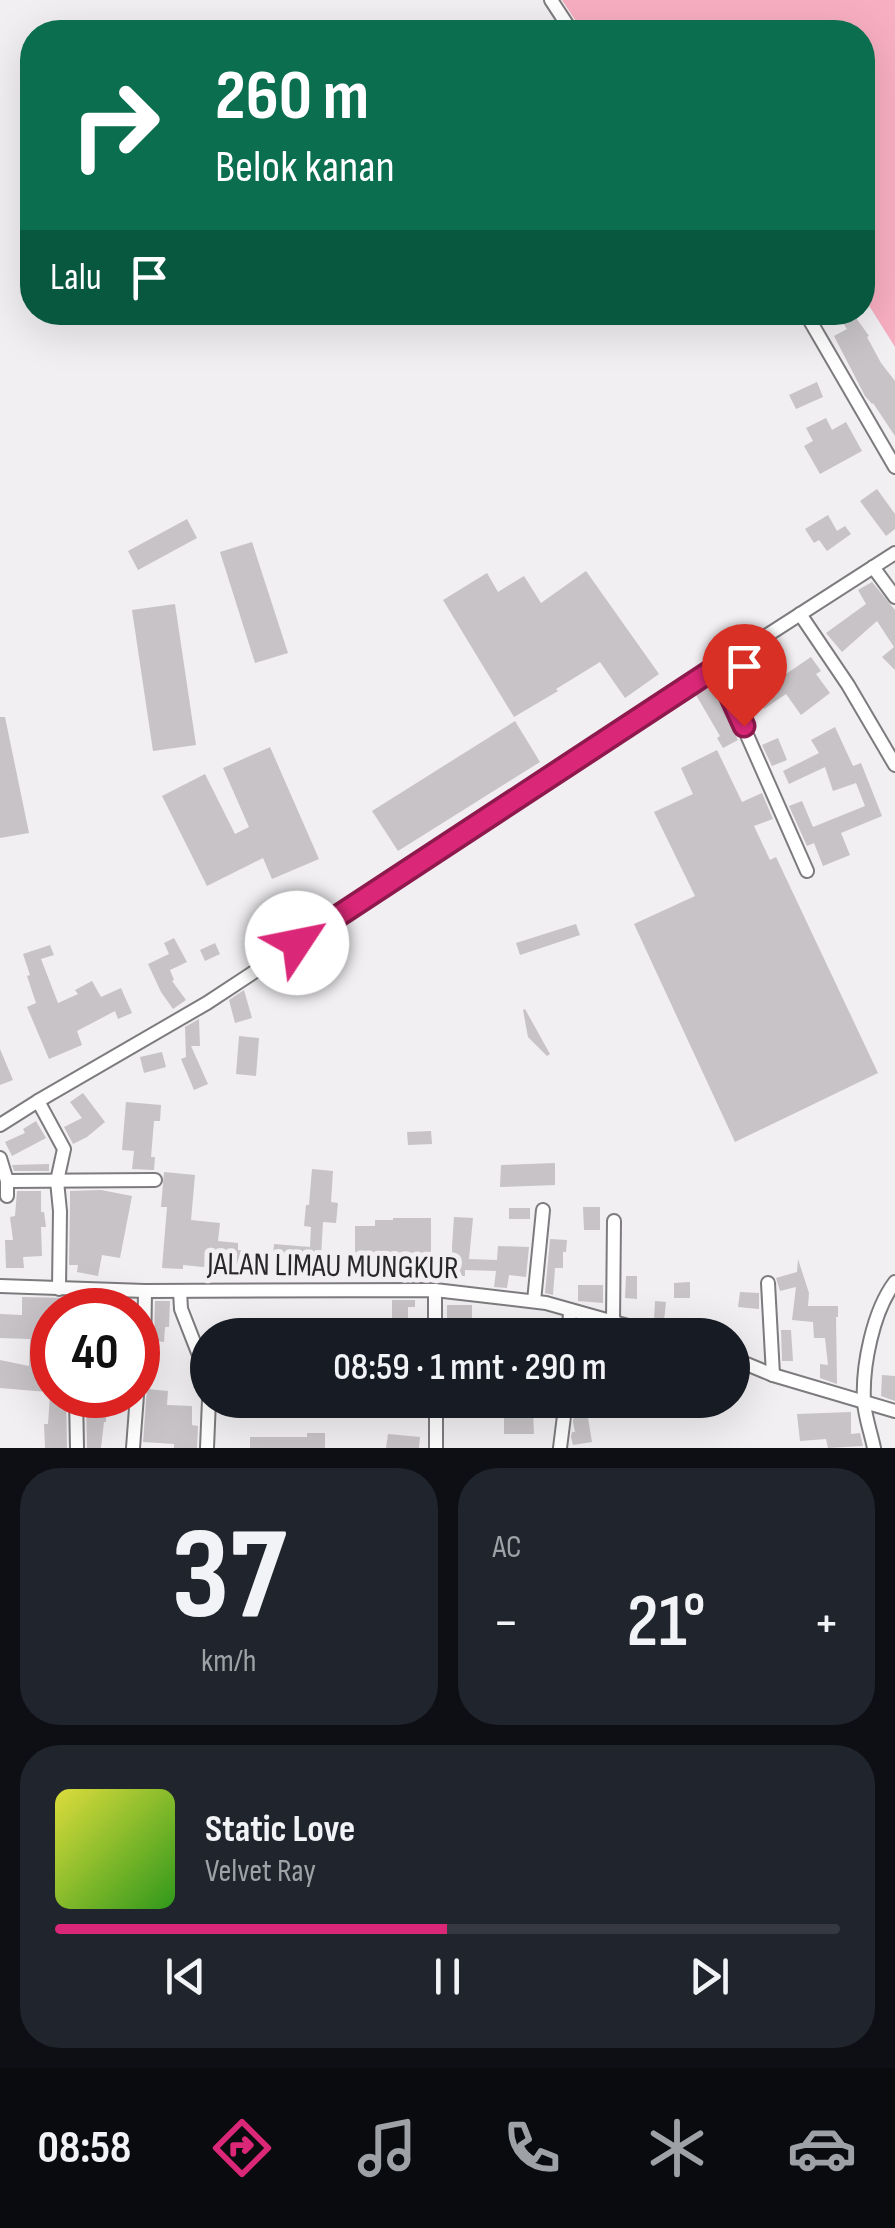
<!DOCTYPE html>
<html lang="id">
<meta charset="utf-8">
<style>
:root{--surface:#171b24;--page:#20242c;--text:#f1f3f6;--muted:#9ea1a6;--line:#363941;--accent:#db2777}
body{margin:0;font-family:"Sofia Sans Condensed",sans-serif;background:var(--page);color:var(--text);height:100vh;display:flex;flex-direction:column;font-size:38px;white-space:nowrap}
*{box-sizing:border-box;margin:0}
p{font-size:32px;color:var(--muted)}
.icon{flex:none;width:55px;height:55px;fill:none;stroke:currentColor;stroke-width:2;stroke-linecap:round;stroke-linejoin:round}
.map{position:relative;height:1448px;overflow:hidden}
.side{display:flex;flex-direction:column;gap:20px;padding:20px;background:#0d0f14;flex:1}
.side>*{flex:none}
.hud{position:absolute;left:20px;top:20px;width:855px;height:305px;border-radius:40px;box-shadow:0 10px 40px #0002;background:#0b6e4f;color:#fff;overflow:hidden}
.speed{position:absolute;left:30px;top:1288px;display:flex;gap:20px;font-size:50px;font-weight:700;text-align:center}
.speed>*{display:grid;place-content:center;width:130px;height:130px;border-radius:50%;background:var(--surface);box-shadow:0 10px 40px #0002;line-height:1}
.speed .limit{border:15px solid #d22;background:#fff;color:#111}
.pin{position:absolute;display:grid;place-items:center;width:85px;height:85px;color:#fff;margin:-102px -42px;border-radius:50% 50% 50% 0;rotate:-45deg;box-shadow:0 0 10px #0007}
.pin .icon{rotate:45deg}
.me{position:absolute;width:110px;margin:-55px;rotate:56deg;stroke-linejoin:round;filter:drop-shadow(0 0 8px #0008)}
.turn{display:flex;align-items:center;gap:35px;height:210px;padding:0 30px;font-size:45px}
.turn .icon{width:130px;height:130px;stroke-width:2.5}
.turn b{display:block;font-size:70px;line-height:85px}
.then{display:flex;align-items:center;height:95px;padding:0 30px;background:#0003;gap:20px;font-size:38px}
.big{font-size:75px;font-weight:600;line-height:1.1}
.side .tile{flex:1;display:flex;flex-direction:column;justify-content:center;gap:15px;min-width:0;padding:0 35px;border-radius:40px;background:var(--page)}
.side .dial{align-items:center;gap:0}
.dial b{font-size:130px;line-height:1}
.song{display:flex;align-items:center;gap:30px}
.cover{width:120px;height:120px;border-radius:15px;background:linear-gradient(135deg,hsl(60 70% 55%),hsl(110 70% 35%))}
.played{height:10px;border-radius:5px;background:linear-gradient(90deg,var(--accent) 50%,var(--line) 50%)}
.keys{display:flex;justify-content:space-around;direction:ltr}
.heat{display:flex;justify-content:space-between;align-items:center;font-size:55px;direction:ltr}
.side .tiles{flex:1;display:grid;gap:20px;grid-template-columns:1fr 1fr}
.tile:last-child{grid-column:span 2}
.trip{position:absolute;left:190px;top:1318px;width:560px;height:100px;border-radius:50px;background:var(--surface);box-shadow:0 10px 40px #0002;font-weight:600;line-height:100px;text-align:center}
.menu{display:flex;height:160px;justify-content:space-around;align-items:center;background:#090b0e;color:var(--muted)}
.menu .icon{width:70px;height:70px}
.menu .on{color:var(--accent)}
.menu b{font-size:45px;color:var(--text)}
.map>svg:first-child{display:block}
.green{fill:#f7aec0}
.building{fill:#c7c3c6}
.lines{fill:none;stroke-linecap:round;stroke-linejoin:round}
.minor-casing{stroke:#7d7b7e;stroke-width:16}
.minor{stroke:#fff;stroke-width:12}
.route-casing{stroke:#8e194d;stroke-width:25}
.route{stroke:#db2777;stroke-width:18}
.labels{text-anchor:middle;stroke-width:10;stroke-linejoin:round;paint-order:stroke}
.street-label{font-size:32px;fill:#292829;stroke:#f1eff2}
</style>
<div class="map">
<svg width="895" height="1448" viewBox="0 0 895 1448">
<rect width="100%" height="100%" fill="#f1eff2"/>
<!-- green -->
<path class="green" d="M562 0H895V347L863 296 862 32H583Z"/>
<!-- building -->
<g class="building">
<path d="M854 315 869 336 867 337 881 363 895 381V436L873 403 872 404 865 396 834 336 847 329 843 323Z"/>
<path d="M817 382 823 397 796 409 789 395Z"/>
<path d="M826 418 832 430 846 422 862 451 820 474 804 446 813 441 806 428Z"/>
<path d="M877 489 895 514V529L886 536 860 501Z"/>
<path d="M828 515 837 531 845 526 851 534 827 551 819 540 814 543 805 529Z"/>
<path d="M187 519 197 538 138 570 128 551Z"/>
<path d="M252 542 288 653 255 663 220 552Z"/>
<path d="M586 571 659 674 625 698 600 662 556 689 558 691 514 717 443 600 487 573 498 592 524 576 541 603Z"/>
<path d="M872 582 895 610V670L882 657 894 647 877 621 842 652 826 633 866 604 858 590Z"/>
<path d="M175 604 196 745 153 751 132 610Z"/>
<path d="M811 657 821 671 816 674 830 693 801 715 786 694 764 709 755 695Z"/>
<path d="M712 686 738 740 723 748 717 738 720 736 696 695Z"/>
<path d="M0 717H5L29 833 0 838Z"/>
<path d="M515 721 540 762 398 851 372 811Z"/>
<path d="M835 727 853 766 861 763 882 816 841 833 850 855 823 866 814 843 807 846 789 806 802 801 813 827 865 806 856 783 833 791 825 767 789 784 783 771 819 753 811 740Z"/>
<path d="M778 738 787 760 772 766 762 745Z"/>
<path d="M270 747 319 859 272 879 263 858 207 886 162 796 205 774 235 834 249 827 223 768Z"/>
<path d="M717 750 742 802 762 793 773 819 754 826 770 860 776 857 878 1073 735 1142 634 924 695 896 654 812 693 794 681 768Z"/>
<path d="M576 924 580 935 520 955 516 943Z"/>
<path d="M174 938 187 962 170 970 174 980 172 981 186 1000 173 1009 161 992 148 964 169 954 164 943Z"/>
<path d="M215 943 220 954 205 961 200 950Z"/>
<path d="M50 945 54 955 41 959 58 1003 78 994 75 990 92 981 101 997 121 988 132 1013 118 1019 115 1011 77 1031 82 1045 49 1059 27 1007 36 1003 27 976 30 975 23 954Z"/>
<path d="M244 990 252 1018 235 1023 229 1000Z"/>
<path d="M525 1009 550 1054 547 1056 528 1037 523 1010Z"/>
<path d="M199 1019 200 1046H191L208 1084 194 1090 181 1059 186 1057 185 1027Z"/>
<path d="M239 1036 259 1038 256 1076 236 1074Z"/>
<path d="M0 1049 13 1080 0 1085Z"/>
<path d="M162 1052 166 1067 144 1073 140 1057Z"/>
<path d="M83 1093 105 1122 87 1137 73 1144 64 1127 82 1118 70 1102Z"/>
<path d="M126 1102 161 1105 160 1121H154L151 1157H155L154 1170 132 1169 134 1151 122 1150Z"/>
<path d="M36 1121 46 1138 12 1156 5 1142 25 1133 23 1129Z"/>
<path d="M431 1131 432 1144 408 1145 407 1132Z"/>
<path d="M555 1163V1185L500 1187 501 1165Z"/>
<path d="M49 1164V1171H14L12 1165Z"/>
<path d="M312 1169 333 1171 331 1202 338 1203 336 1223 323 1222 321 1257H355V1226H375V1220H393V1218H431V1277L415 1276V1280H393V1265H367V1269H348V1271L283 1265V1255H273L274 1244 310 1247 311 1227 304 1226 306 1205H309Z"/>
<path d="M164 1172 195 1175 191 1220 220 1223 218 1241 238 1243V1250L263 1252 262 1273 183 1265V1269L162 1268 167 1207H161Z"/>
<path d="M101 1190 132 1196 120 1258 102 1255 98 1276 77 1272 78 1265H69L70 1205V1191Z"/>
<path d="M17 1191H41V1212H44L46 1227H41L42 1256 23 1257 24 1268H6L5 1240H13L10 1217 15 1216Z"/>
<path d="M583 1207H600V1230H584Z"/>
<rect x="509" y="1208" width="21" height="11"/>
<path d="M454 1217 473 1218 469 1259 497 1260 498 1246 529 1247 526 1277 509 1275 507 1288 494 1287 496 1271 465 1270V1276H453L452 1246Z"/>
<path d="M550 1239 567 1240 566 1252H563V1268H555L553 1295 545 1293Z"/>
<path d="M798 1259 809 1293 808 1306H838V1317H836L837 1384 820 1378V1364L828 1365 825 1338H814L813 1322 792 1320 796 1287 780 1291 776 1278 797 1272Z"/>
<path d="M626 1276H637V1299L625 1298Z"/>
<path d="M690 1282V1298H674V1283Z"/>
<path d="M578 1285H603V1303L578 1301Z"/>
<path d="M740 1292 759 1293V1309L738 1307Z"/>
<path d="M22 1297 67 1298V1310H52V1327H47V1392L0 1388V1360L29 1366 30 1339 0 1338V1314L22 1315Z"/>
<path d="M87 1299 135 1301V1310H87Z"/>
<path d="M392 1300H415V1307H408V1335H392Z"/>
<path d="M155 1301H170L169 1327H165L164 1342 154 1341Z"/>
<path d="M655 1301 666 1302 664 1321 654 1320Z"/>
<rect x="447" y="1305" width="25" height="30"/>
<path d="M781 1330H791L793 1361H782Z"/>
<path d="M882 1375 895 1376V1401L881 1396Z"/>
<path d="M147 1389 168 1391 167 1405 192 1406V1425L198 1426 197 1448H174V1444L143 1442Z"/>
<path d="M50 1395H66L67 1448H45L44 1424H48Z"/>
<path d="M86 1395H107L106 1422H104L101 1448H87Z"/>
<path d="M388 1400H410V1412L388 1411Z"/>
<path d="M576 1400H593L596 1416 588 1418 592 1442 573 1445 571 1437 572 1432H575L573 1422Z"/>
<path d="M504 1411H533L534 1434H504Z"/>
<path d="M851 1412V1434L860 1433 863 1446 828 1448 826 1439 800 1441 797 1414Z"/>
<path d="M307 1433H325V1448H250V1437H307Z"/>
<path d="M388 1434 420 1437 419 1448H386Z"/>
</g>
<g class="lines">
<!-- minor casing -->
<g class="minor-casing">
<g id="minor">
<path d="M551 0 572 32"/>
<path d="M805 312 895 467"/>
<path d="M873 567 895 597"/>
<path d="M800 614 848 685 895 765"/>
<path d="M717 667 807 871"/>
<path d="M38 1101 64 1149 57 1181 60 1211 59 1289"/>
<path d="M0 1125 38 1101 207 1003 676 694 895 553"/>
<path d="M0 1158 7 1181V1196"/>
<path d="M7 1181 155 1180"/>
<path d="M768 1283 773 1375"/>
<path d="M0 1286 145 1291 435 1290 546 1303 660 1335"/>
<path d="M435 1290V1335"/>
<path d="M180 1291 181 1309 208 1378"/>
<path d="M534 1301 543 1210"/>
<path d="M77 1310V1289"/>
<path d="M613 1322 614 1221"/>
<path d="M569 1335 570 1310"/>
<path d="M732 1358 773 1375 895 1411"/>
<path d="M138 1386 144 1357 145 1291"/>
<path d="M76 1395 77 1448"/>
<path d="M436 1400V1448"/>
<path d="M133 1448 137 1395"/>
<path d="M207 1448 209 1400"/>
<path d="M560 1448 566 1400"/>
<path d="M874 1448C871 1433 865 1417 864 1402 862 1366 873 1311 895 1282"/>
</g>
</g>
<!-- minor -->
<use href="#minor" class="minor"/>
</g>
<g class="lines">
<!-- route casing -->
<g class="route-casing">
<path id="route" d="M297 943 717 667 744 726"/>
</g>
<!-- route -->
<use href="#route" class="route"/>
</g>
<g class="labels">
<!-- street labels -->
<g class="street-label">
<text transform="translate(333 1265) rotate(1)" y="11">JALAN LIMAU MUNGKUR</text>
</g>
</g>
</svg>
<div class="speed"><div class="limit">40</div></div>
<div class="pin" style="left:744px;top:726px;background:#d93025"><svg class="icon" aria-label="arrive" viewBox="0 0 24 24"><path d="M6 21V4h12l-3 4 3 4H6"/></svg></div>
<svg class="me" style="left:297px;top:943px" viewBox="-20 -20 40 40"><circle r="19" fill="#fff"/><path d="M0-13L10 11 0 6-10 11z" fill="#db2777"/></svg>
<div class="trip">08:59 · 1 mnt · 290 m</div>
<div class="hud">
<div class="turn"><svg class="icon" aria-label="right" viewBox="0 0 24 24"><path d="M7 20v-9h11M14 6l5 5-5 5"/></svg><div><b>260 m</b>Belok kanan</div></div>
<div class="then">Lalu<svg class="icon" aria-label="arrive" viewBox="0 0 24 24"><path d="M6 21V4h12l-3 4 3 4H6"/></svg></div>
</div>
</div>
<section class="side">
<div class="tiles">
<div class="tile dial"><b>37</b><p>km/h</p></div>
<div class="tile"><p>AC</p>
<div class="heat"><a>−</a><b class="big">21°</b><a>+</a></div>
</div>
<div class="tile">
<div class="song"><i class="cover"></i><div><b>Static Love</b><p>Velvet Ray</p></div></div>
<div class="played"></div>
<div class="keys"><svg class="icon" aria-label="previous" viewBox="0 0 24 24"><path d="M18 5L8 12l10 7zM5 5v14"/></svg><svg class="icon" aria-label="pause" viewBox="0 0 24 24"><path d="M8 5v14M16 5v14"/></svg><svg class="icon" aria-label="next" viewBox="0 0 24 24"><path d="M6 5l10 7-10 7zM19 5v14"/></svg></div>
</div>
</div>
</section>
<nav class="menu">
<b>08:58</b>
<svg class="icon on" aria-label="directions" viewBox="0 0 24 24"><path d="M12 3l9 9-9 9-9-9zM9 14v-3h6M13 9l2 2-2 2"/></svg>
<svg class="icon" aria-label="music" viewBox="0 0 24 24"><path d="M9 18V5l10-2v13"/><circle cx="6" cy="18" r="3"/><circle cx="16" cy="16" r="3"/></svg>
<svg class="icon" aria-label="phone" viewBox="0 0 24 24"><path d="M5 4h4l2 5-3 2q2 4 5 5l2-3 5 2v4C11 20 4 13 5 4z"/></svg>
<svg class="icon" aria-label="climate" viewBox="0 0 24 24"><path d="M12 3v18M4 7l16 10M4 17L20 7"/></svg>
<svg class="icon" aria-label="car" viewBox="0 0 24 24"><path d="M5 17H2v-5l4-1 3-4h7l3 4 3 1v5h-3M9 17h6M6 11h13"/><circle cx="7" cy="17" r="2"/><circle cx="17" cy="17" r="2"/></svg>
</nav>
